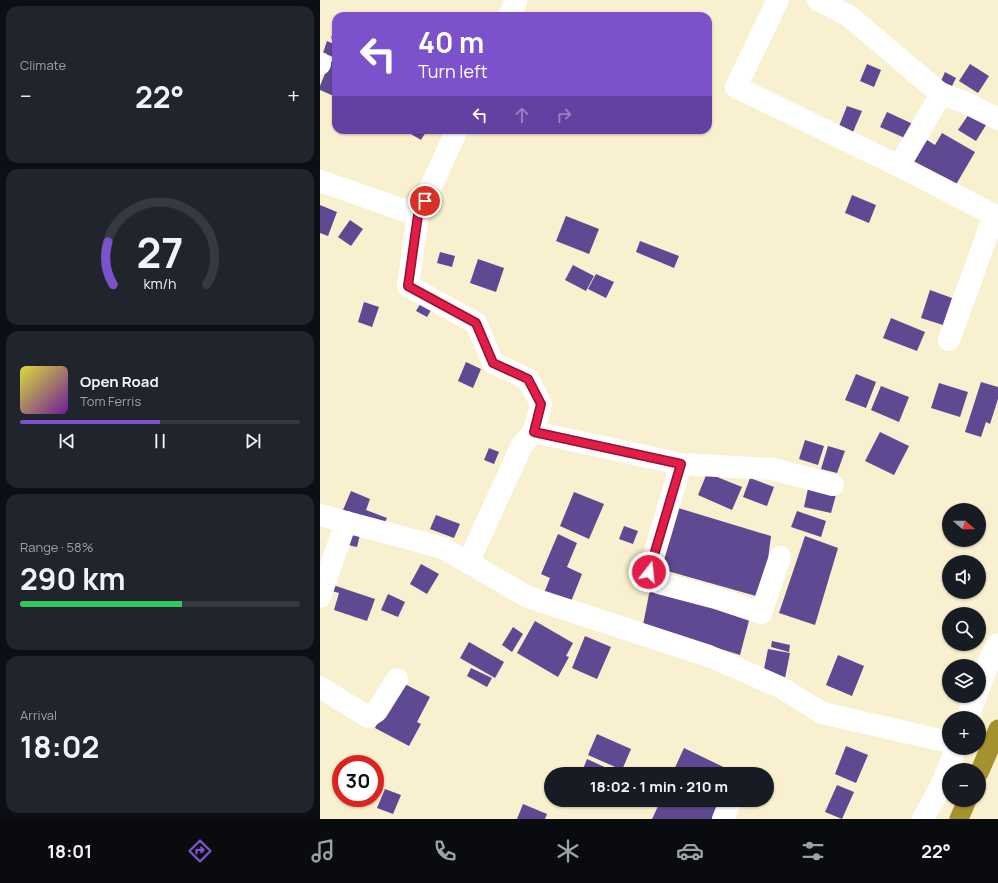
<!DOCTYPE html>
<meta charset="utf-8">
<style>
:root{--surface:#171b24;--page:#20242c;--text:#f1f3f6;--muted:#9ea1a6;--line:#363941;--accent:#7b52cb}
body{margin:0;font-family:Manrope,sans-serif;background:var(--page);color:var(--text);height:100vh;display:flex;flex-direction:column;font-size:15px;white-space:nowrap}
*{box-sizing:border-box;margin:0}
p{font-size:13px;color:var(--muted)}
.icon{flex:none;width:22px;height:22px;fill:none;stroke:currentColor;stroke-width:2;stroke-linecap:round;stroke-linejoin:round}
.map{position:relative;flex:1;overflow:hidden}
.panel{display:flex;flex-direction:column;gap:6px;padding:6px;background:#0d0f14;width:320px}
.panel>*{flex:none}
.top-card{position:absolute;left:12px;top:12px;width:380px;height:122px;border-radius:12px;box-shadow:0 1px 3px #0004;background:#7b52cb;color:#fff;overflow:hidden}
.needle{width:26px;rotate:110deg}
.fabs{position:absolute;left:622px;top:503px;display:grid;gap:8px}
.fabs a{display:grid;place-items:center;width:44px;height:44px;border-radius:50%;background:var(--surface);box-shadow:0 1px 3px #0004;font-size:20px}
.speed{position:absolute;left:12px;top:755px;display:flex;gap:8px;font-size:20px;font-weight:700;text-align:center}
.speed>*{display:grid;place-content:center;width:52px;height:52px;border-radius:50%;background:var(--surface);box-shadow:0 1px 3px #0004;line-height:1}
.speed .limit{border:6px solid #d22;background:#fff;color:#111}
.pin{position:absolute;display:grid;place-items:center;width:34px;height:34px;color:#fff;margin:-17px;border:2px solid #fff;border-radius:50%;box-shadow:0 1px 4px #0007}
.me{position:absolute;width:44px;margin:-22px;rotate:16deg;stroke-linejoin:round;filter:drop-shadow(0 0 3px #0008)}
.turn{display:flex;align-items:center;gap:14px;height:84px;padding:0 20px;font-size:18px}
.turn .icon{width:52px;height:52px;stroke-width:2.5}
.turn b{display:block;font-size:28px;line-height:34px}
.lanes{display:flex;align-items:center;height:38px;padding:0 20px;background:#0003;justify-content:center;gap:20px;direction:ltr}
.lanes .off{opacity:.35}
.big{font-size:30px;font-weight:700;line-height:1.1}
.panel .card{flex:1;display:flex;flex-direction:column;justify-content:center;gap:6px;min-width:0;padding:0 14px;border-radius:12px;background:var(--page)}
.panel .dial{align-items:center;gap:0}
.dial svg{height:104px;overflow:visible;fill:none;stroke:var(--line);stroke-width:7;stroke-linecap:round;text-anchor:middle}
.dial text{fill:var(--text);stroke:none}
.song{display:flex;align-items:center;gap:12px}
.cover{width:48px;height:48px;border-radius:6px;background:linear-gradient(135deg,hsl(60 70% 55%),hsl(280 70% 35%))}
.played{height:4px;border-radius:2px;background:linear-gradient(90deg,var(--accent) 50%,var(--line) 50%)}
.keys{display:flex;justify-content:space-around;direction:ltr}
.heat{display:flex;justify-content:space-between;align-items:center;font-size:22px;direction:ltr}
.charge{height:6px;border-radius:3px;background:linear-gradient(90deg,#34c759 58%,var(--line) 0)}
.trip{position:absolute;left:224px;top:767px;width:230px;height:40px;border-radius:20px;background:var(--surface);box-shadow:0 1px 3px #0004;font-weight:700;line-height:40px;text-align:center}
.menu{display:flex;height:64px;justify-content:space-around;align-items:center;background:#090b0e;color:var(--muted)}
.menu .icon{width:28px;height:28px}
.menu .active{color:var(--accent)}
.menu b{font-size:18px;color:var(--text)}
main{display:flex;flex:1;min-height:0}
.map>svg:first-child{display:block}
.lines{fill:none;stroke-linecap:round;stroke-linejoin:round}
.canal{stroke:#a6912f;stroke-width:19}
.building{fill:#604993}
.minor{stroke:#fff;stroke-width:22}
.route-casing{stroke:#92132f;stroke-width:10}
.route{stroke:#e11d48;stroke-width:7}
</style>
<main>
<section class="panel">
<div class="card"><p>Climate</p>
<div class="heat"><a>−</a><b class="big">22°</b><a>+</a></div>
</div>
<div class="card dial"><svg viewBox="0 0 100 80">
<path d="M14 69A42 42 0 1 1 86 69"/>
<path d="M14 69A42 42 0 0 1 10 36" stroke="#7b52cb"/>
<text x="50" y="56" font-size="32" font-weight="700">27</text>
<text x="50" y="72" font-size="11">km/h</text>
</svg></div>
<div class="card">
<div class="song"><i class="cover"></i><div><b>Open Road</b><p>Tom Ferris</p></div></div>
<div class="played"></div>
<div class="keys"><svg class="icon" aria-label="previous" viewBox="0 0 24 24"><path d="M18 5L8 12l10 7zM5 5v14"/></svg><svg class="icon" aria-label="pause" viewBox="0 0 24 24"><path d="M8 5v14M16 5v14"/></svg><svg class="icon" aria-label="next" viewBox="0 0 24 24"><path d="M6 5l10 7-10 7zM19 5v14"/></svg></div>
</div>
<div class="card"><p>Range · 58%</p><b class="big">290 km</b><div class="charge"></div></div>
<div class="card"><p>Arrival</p><b class="big">18:02</b></div>
</section>
<div class="map">
<svg width="678" height="819" viewBox="0 0 678 819">
<rect width="100%" height="100%" fill="#f8f0ce"/>
<g class="lines">
<!-- canal -->
<g class="canal">
<path d="M659 773 678 729"/>
<path d="M639 819 647 800"/>
</g>
</g>
<!-- building -->
<g class="building">
<path d="M16 25V40L11 38Z"/>
<path d="M7 41 16 45V58L3 53Z"/>
<path d="M10 61 16 64V97L0 90V86Z"/>
<path d="M547 64 561 70 554 87 540 81Z"/>
<path d="M650 64 669 76 658 93 639 81Z"/>
<path d="M625 72 636 78 632 86 621 81Z"/>
<path d="M527 106 542 111 533 132 519 126Z"/>
<path d="M567 112 593 124 587 139 560 127Z"/>
<path d="M649 114 666 125 656 141 638 130Z"/>
<path d="M84 130H107L101 140Z"/>
<path d="M622 133 655 152 634 188 593 163 607 140 615 145Z"/>
<path d="M532 195 556 205 549 223 525 213Z"/>
<path d="M0 205 17 212 8 236 0 233Z"/>
<path d="M246 216 279 229 269 254 236 241Z"/>
<path d="M30 220 43 229 31 246 18 237Z"/>
<path d="M320 241 359 256 354 268 316 252Z"/>
<path d="M120 252 135 256 132 267 117 263Z"/>
<path d="M158 259 184 268 176 292 150 283Z"/>
<path d="M253 265 274 276 266 291 245 280Z"/>
<path d="M276 274 294 282 286 298 268 289Z"/>
<path d="M610 290 632 298 623 325 601 318Z"/>
<path d="M102 301 113 307 107 317 96 311Z"/>
<path d="M44 302 59 307 52 327 38 322Z"/>
<path d="M571 318 605 332 597 351 563 338Z"/>
<path d="M146 362 161 369 153 388 138 381Z"/>
<path d="M536 374 556 382 546 408 525 400Z"/>
<path d="M661 382 678 387V399L670 424 666 422 661 437 645 432Z"/>
<path d="M619 383 648 392 640 417 611 408Z"/>
<path d="M561 386 589 397 579 422 551 410Z"/>
<path d="M560 432 589 446 574 475 545 461Z"/>
<path d="M485 440 504 446 498 465 479 459Z"/>
<path d="M508 446 525 451 517 473 501 469Z"/>
<path d="M169 448 179 452 174 464 164 460Z"/>
<path d="M387 473 422 487 412 510 378 495Z"/>
<path d="M430 478 454 487 447 506 423 497Z"/>
<path d="M489 484 517 491 511 513 484 507Z"/>
<path d="M31 491 50 499 46 510 67 518 63 526 23 510Z"/>
<path d="M254 492 284 504 269 539 240 526Z"/>
<path d="M355 507 451 536 443 598 337 568Z"/>
<path d="M477 511 506 521 501 537 471 527Z"/>
<path d="M116 515 140 524 134 538 110 529Z"/>
<path d="M304 526 318 531 313 544 299 539Z"/>
<path d="M27 528 41 531 37 547 23 544Z"/>
<path d="M238 534 257 543 247 567 262 574 250 604 224 593 230 578 221 574Z"/>
<path d="M485 536 518 548 495 625 459 613Z"/>
<path d="M101 564 119 574 107 594 90 584Z"/>
<path d="M7 583 55 599 47 621 14 610 19 593 5 589Z"/>
<path d="M330 589 431 613 420 655 323 625Z"/>
<path d="M68 594 85 602 78 617 61 610Z"/>
<path d="M215 621 253 643 246 656 249 657 238 677 197 653Z"/>
<path d="M193 627 203 634 192 652 182 645Z"/>
<path d="M265 636 291 647 277 679 252 668Z"/>
<path d="M452 641 470 645 469 652 451 647Z"/>
<path d="M149 642 184 662 175 678 140 658Z"/>
<path d="M448 649 470 653 465 678 443 674Z"/>
<path d="M518 655 544 666 532 696 506 685Z"/>
<path d="M151 668 172 678 167 687 147 676Z"/>
<path d="M79 681 110 697 97 722 101 724 89 746 55 728Z"/>
<path d="M277 734 311 749 302 770 268 755Z"/>
<path d="M526 746 548 755 536 783 515 774Z"/>
<path d="M364 748 418 774H352Z"/>
<path d="M267 759 300 774H261Z"/>
<path d="M517 785 534 792 522 819 505 812Z"/>
<path d="M65 789 81 795 73 814 57 808Z"/>
<path d="M341 800H407L397 819H332Z"/>
<path d="M203 804 227 814 225 819H197Z"/>
</g>
<g class="lines">
<!-- minor -->
<g class="minor">
<path d="M458 0 416 87 579 166 678 217"/>
<path d="M498 0 529 16 621 94 644 102 678 119"/>
<path d="M189 16 196 0"/>
<path d="M0 64V63"/>
<path d="M137 130 98 215 88 286 156 323 173 363 208 379 221 404 214 432 202 445 148 563"/>
<path d="M579 166 621 94"/>
<path d="M0 181 98 215"/>
<path d="M629 340 674 216"/>
<path d="M214 432 361 464 453 469 513 485"/>
<path d="M361 464 329 572 339 583 396 598 441 613 460 557"/>
<path d="M0 515 123 548 208 597 389 656 462 688 502 713 629 742"/>
<path d="M0 597 26 522"/>
<path d="M0 687 48 717 57 711 77 679"/>
<path d="M659 688 670 659 678 644"/>
<path d="M647 718 656 696"/>
<path d="M403 819 411 800"/>
<path d="M603 819 622 784 636 748"/>
</g>
</g>
<g class="lines">
<!-- route casing -->
<g class="route-casing">
<path id="route" d="M105 201 98 215 88 286 156 323 173 363 208 379 221 404 214 432 361 464 329 572"/>
</g>
<!-- route -->
<use href="#route" class="route"/>
</g>
</svg>
<div class="fabs">
<a><svg class="needle" viewBox="-14 -14 28 28"><path d="M0-13l5 13h-10z" fill="#e53935"/><path d="M0 13l5-13h-10z" fill="#9ea1a6"/></svg></a>
<a><svg class="icon" aria-label="sound" viewBox="0 0 24 24"><path d="M4 9h4l5-4v14l-5-4H4zM17 9q2 3 0 6"/></svg></a>
<a><svg class="icon" aria-label="search" viewBox="0 0 24 24"><circle cx="10" cy="10" r="6"/><path d="M15 15l6 6"/></svg></a>
<a><svg class="icon" aria-label="layers" viewBox="0 0 24 24"><path d="M12 4l9 5-9 5-9-5zM3 14l9 5 9-5"/></svg></a>
<a>+</a>
<a>−</a>
</div>
<div class="speed"><div class="limit">30</div></div>
<div class="pin" style="left:105px;top:201px;background:#d93025"><svg class="icon" aria-label="arrive" viewBox="0 0 24 24"><path d="M6 21V4h12l-3 4 3 4H6"/></svg></div>
<svg class="me" style="left:329px;top:572px" viewBox="-20 -20 40 40"><circle r="17" fill="#e11d48" stroke="#fff" stroke-width="3"/><path d="M0-11L8 9 0 5-8 9z" fill="#fff"/></svg>
<div class="trip">18:02 · 1 min · 210 m</div>
<div class="top-card">
<div class="turn"><svg class="icon" aria-label="left" viewBox="0 0 24 24"><path d="M17 20v-9H6M10 6l-5 5 5 5"/></svg><div><b>40 m</b>Turn left</div></div>
<div class="lanes"><svg class="icon" aria-label="left" viewBox="0 0 24 24"><path d="M17 20v-9H6M10 6l-5 5 5 5"/></svg><svg class="icon off" aria-label="ahead" viewBox="0 0 24 24"><path d="M12 20V5M6 11l6-6 6 6"/></svg><svg class="icon off" aria-label="right" viewBox="0 0 24 24"><path d="M7 20v-9h11M14 6l5 5-5 5"/></svg></div>
</div>
</div>
</main>
<nav class="menu">
<b>18:01</b>
<svg class="icon active" aria-label="directions" viewBox="0 0 24 24"><path d="M12 3l9 9-9 9-9-9zM9 14v-3h6M13 9l2 2-2 2"/></svg>
<svg class="icon" aria-label="music" viewBox="0 0 24 24"><path d="M9 18V5l10-2v13"/><circle cx="6" cy="18" r="3"/><circle cx="16" cy="16" r="3"/></svg>
<svg class="icon" aria-label="phone" viewBox="0 0 24 24"><path d="M5 4h4l2 5-3 2q2 4 5 5l2-3 5 2v4C11 20 4 13 5 4z"/></svg>
<svg class="icon" aria-label="climate" viewBox="0 0 24 24"><path d="M12 3v18M4 7l16 10M4 17L20 7"/></svg>
<svg class="icon" aria-label="car" viewBox="0 0 24 24"><path d="M5 17H2v-5l4-1 3-4h7l3 4 3 1v5h-3M9 17h6M6 11h13"/><circle cx="7" cy="17" r="2"/><circle cx="17" cy="17" r="2"/></svg>
<svg class="icon" aria-label="filters" viewBox="0 0 24 24"><path d="M4 7h16M4 17h16"/><circle cx="9" cy="7" r="2"/><circle cx="15" cy="17" r="2"/></svg>
<b>22°</b>
</nav>
